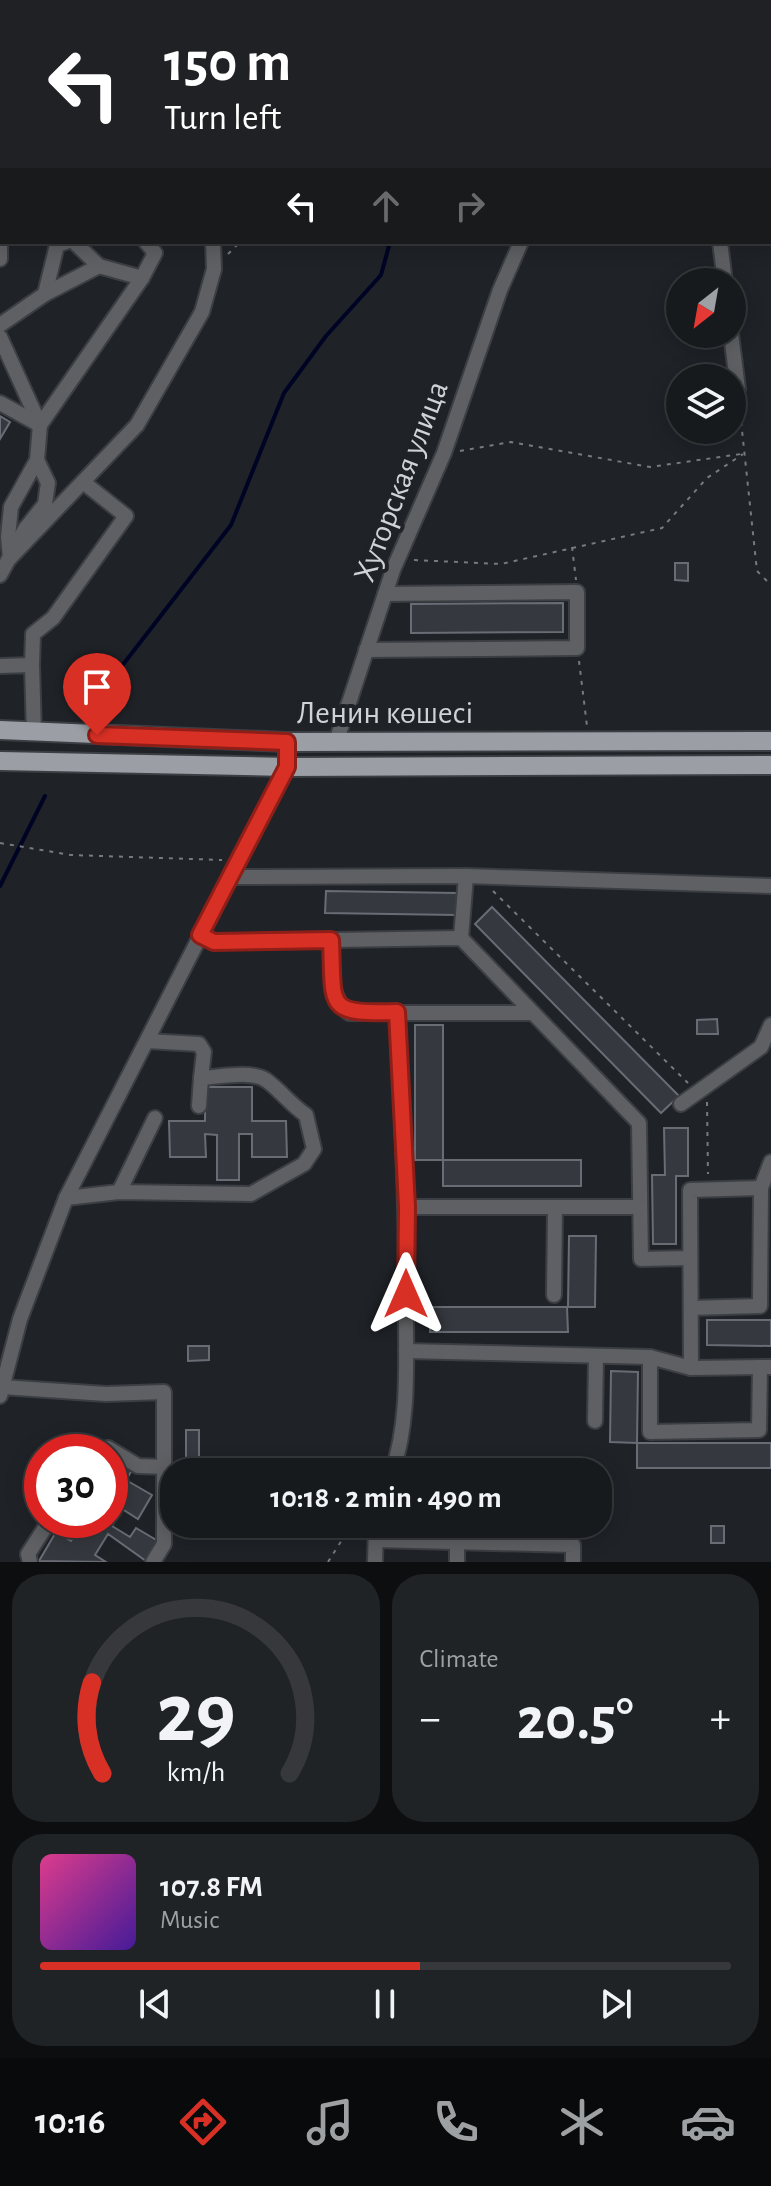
<!DOCTYPE html>
<meta charset="utf-8">
<style>
:root{--surface:#171a1d;--page:#202326;--text:#f1f3f6;--muted:#9ea1a4;--line:#36383b;--accent:#d93025}
body{margin:0;font-family:"Alegreya Sans",sans-serif;background:var(--page);color:var(--text);height:100vh;display:flex;flex-direction:column;font-size:30px;white-space:nowrap}
*{box-sizing:border-box;margin:0}
p{font-size:26px;color:var(--muted)}
.icon{flex:none;width:44px;height:44px;fill:none;stroke:currentColor;stroke-width:2;stroke-linecap:round;stroke-linejoin:round}
.map{position:relative;height:1562px;overflow:hidden}
.panel{display:flex;flex-direction:column;gap:12px;padding:12px;background:#0d0e10;flex:1}
.panel>*{flex:none}
.hud{position:absolute;left:0px;top:0px;width:772px;height:244px;box-shadow:0 4px 20px #0003,0 0 0 2px var(--line);background:#202124;color:#fff;overflow:hidden}
.needle{width:52px;rotate:211deg}
.fabs{position:absolute;left:666px;top:268px;display:grid;gap:16px}
.fabs a{display:grid;place-items:center;width:80px;height:80px;border-radius:50%;background:var(--surface);box-shadow:0 4px 20px #0003,0 0 0 2px var(--line);font-size:40px}
.speed{position:absolute;left:24px;top:1434px;display:flex;gap:16px;font-size:40px;font-weight:700;text-align:center}
.speed>*{display:grid;place-content:center;width:104px;height:104px;border-radius:50%;background:var(--surface);box-shadow:0 4px 20px #0003,0 0 0 2px var(--line);line-height:1}
.speed .limit{border:12px solid #d22;background:#fff;color:#111}
.pin{position:absolute;display:grid;place-items:center;width:68px;height:68px;color:#fff;margin:-82px -34px;border-radius:50% 50% 50% 0;rotate:-45deg;box-shadow:0 0 8px #0007}
.pin .icon{rotate:45deg}
.me{position:absolute;width:88px;margin:-44px;rotate:0deg;stroke-linejoin:round;filter:drop-shadow(0 0 6px #0008)}
.turn{display:flex;align-items:center;gap:28px;height:168px;padding:0 32px;font-size:36px}
.turn .icon{width:104px;height:104px;stroke-width:2.5}
.turn b{display:block;font-size:56px;line-height:68px}
.lanes{display:flex;align-items:center;height:76px;padding:0 32px;background:#0003;justify-content:center;gap:40px;direction:ltr}
.lanes .off{opacity:.35}
.big{font-size:60px;font-weight:700;line-height:1.1}
.panel .card{flex:1;display:flex;flex-direction:column;justify-content:center;gap:12px;min-width:0;padding:0 28px;border-radius:32px;background:var(--page)}
.panel .dial{align-items:center;gap:0}
.dial svg{height:208px;overflow:visible;fill:none;stroke:var(--line);stroke-width:7;stroke-linecap:round;text-anchor:middle}
.dial text{fill:var(--text);stroke:none}
.song{display:flex;align-items:center;gap:24px}
.cover{width:96px;height:96px;border-radius:12px;background:linear-gradient(135deg,hsl(330 70% 55%),hsl(260 70% 35%))}
.played{height:8px;border-radius:4px;background:linear-gradient(90deg,var(--accent) 55%,var(--line) 55%)}
.keys{display:flex;justify-content:space-around;direction:ltr}
.heat{display:flex;justify-content:space-between;align-items:center;font-size:44px;direction:ltr}
.panel .tiles{flex:1;display:grid;gap:12px;grid-template-columns:1fr 1fr}
.card:last-child{grid-column:span 2}
.trip{position:absolute;left:160px;top:1458px;width:452px;height:80px;border-radius:32px;background:var(--surface);box-shadow:0 4px 20px #0003,0 0 0 2px var(--line);font-weight:700;line-height:80px;text-align:center}
.menu{display:flex;height:128px;justify-content:space-around;align-items:center;background:#090a0c;color:var(--muted)}
.menu .icon{width:56px;height:56px}
.menu .active{color:var(--accent)}
.menu b{font-size:36px;color:var(--text)}
.map>svg:first-child{display:block}
.lines{fill:none;stroke-linecap:round;stroke-linejoin:round}
.stream{stroke:#000424;stroke-width:4}
.building{fill:#35393f;stroke:#696c74;stroke-width:2}
.minor-casing{stroke:#3b3e43;stroke-width:18}
.major-casing{stroke:#3b3e43;stroke-width:22}
.path{stroke:#777a7e;stroke-width:2;stroke-dasharray:4 6;stroke-linecap:butt}
.minor{stroke:#5e6063;stroke-width:14}
.major{stroke:#9b9ea4;stroke-width:18}
.route-casing{stroke:#8d1f18;stroke-width:20}
.route{stroke:#d93025;stroke-width:14}
.labels{text-anchor:middle;stroke-width:8;stroke-linejoin:round;paint-order:stroke}
.street-label{font-size:32px;fill:#d0d2d6;stroke:#1f2227}
</style>
<div class="map">
<svg width="771" height="1562" viewBox="0 0 771 1562">
<rect width="100%" height="100%" fill="#1f2227"/>
<g class="lines">
<!-- stream -->
<g class="stream">
<path d="M507 0 508 2"/>
<path d="M101 693 231 525 284 393 326 336 381 275 390 242"/>
<path d="M0 886 45 796"/>
</g>
</g>
<!-- building -->
<g class="building">
<path d="M0 416 10 422 0 439Z"/>
<path d="M675 563H688V581L675 580Z"/>
<path d="M563 603V632L411 633V604Z"/>
<path d="M326 891 457 893 456 915 325 913Z"/>
<path d="M492 907 679 1096 661 1113 475 924Z"/>
<path d="M717 1019 718 1034H697V1020Z"/>
<rect x="415" y="1025" width="28" height="135"/>
<path d="M205 1087H252V1121H286L287 1157H252V1134H239V1180H217V1135L205 1134 206 1157H170L169 1121H205Z"/>
<path d="M664 1128H688V1176H676V1244H653L652 1175H665Z"/>
<rect x="443" y="1160" width="138" height="26"/>
<path d="M569 1236H596L595 1307H568Z"/>
<path d="M430 1307H567L568 1332H430Z"/>
<path d="M707 1320H771V1346L707 1345Z"/>
<path d="M188 1346H209V1360L188 1361Z"/>
<path d="M611 1371 638 1372 637 1443 610 1442Z"/>
<rect x="186" y="1430" width="13" height="35"/>
<rect x="637" y="1443" width="134" height="25"/>
<path d="M110 1457 132 1470 126 1480 152 1495 138 1519 122 1509 112 1526 130 1537 136 1528 158 1541 146 1561 108 1534 95 1555 106 1562 39 1561 56 1532 71 1541 78 1530 63 1520H110Z"/>
<rect x="578" y="1464" width="13" height="8"/>
<rect x="711" y="1526" width="13" height="17"/>
</g>
<g class="lines">
<!-- minor casing -->
<g class="minor-casing">
<g id="minor">
<path d="M77 2 78 0"/>
<path d="M200 2 201 0"/>
<path d="M636 2 637 0"/>
<path d="M770 11H771"/>
<path d="M0 84 2 85"/>
<path d="M0 103 2 102"/>
<path d="M0 157 2 158"/>
<path d="M0 215V259"/>
<path d="M74 242 99 266"/>
<path d="M720 242 725 282"/>
<path d="M45 294 57 245 66 242"/>
<path d="M0 325 45 294 99 266 142 278"/>
<path d="M731 334 738 389"/>
<path d="M0 337 40 425 37 460 11 507 8 537 10 558"/>
<path d="M0 403 40 425 142 278 155 253 146 242"/>
<path d="M10 558 137 425 202 312 214 269 213 242"/>
<path d="M0 575 25 529 45 504 48 483 37 460"/>
<path d="M366 650 577 648V592L385 594"/>
<path d="M32 665 33 634 53 618 126 516 83 482"/>
<path d="M0 666 32 665 34 733"/>
<path d="M336 742 393 570 444 453 500 290 521 242"/>
<path d="M231 877 466 876 771 886"/>
<path d="M200 935 214 942 461 938 639 1123 641 1259 690 1258"/>
<path d="M461 938 466 876"/>
<path d="M331 940C332 966 327 996 349 1013H533"/>
<path d="M681 1104 761 1047 771 1025"/>
<path d="M199 1106 201 1078"/>
<path d="M119 1192 155 1118"/>
<path d="M66 1198 119 1192 251 1194 304 1164 314 1149 306 1115C291 1105 280 1090 266 1080 250 1070 220 1077 201 1078L204 1052 199 1044 147 1041"/>
<path d="M407 1207H640"/>
<path d="M554 1295 555 1208"/>
<path d="M691 1308 760 1306 761 1188 771 1162"/>
<path d="M406 1351 650 1357 691 1368 771 1367"/>
<path d="M650 1357V1432L759 1430 760 1367"/>
<path d="M691 1368 690 1190 761 1188"/>
<path d="M2 1387 106 1394 164 1392V1544L153 1562"/>
<path d="M0 1396 20 1319 66 1198 287 767V742"/>
<path d="M595 1421 596 1356"/>
<path d="M92 1452 108 1448 138 1466 164 1467"/>
<path d="M392 1472C409 1424 406 1367 406 1316 407 1214 402 1113 397 1012"/>
<path d="M376 1540 573 1545V1562"/>
<path d="M30 1562 28 1554 50 1520"/>
<path d="M375 1562 376 1524"/>
<path d="M457 1562V1543"/>
</g>
</g>
<!-- major casing -->
<g class="major-casing">
<g id="major">
<path d="M0 730 287 742 771 741"/>
<path d="M0 761 287 767 771 765"/>
</g>
</g>
<!-- path -->
<g class="path">
<path d="M282 2V0"/>
<path d="M228 254 240 242"/>
<path d="M739 402 757 571 771 585"/>
<path d="M460 451 511 442 650 467 741 454"/>
<path d="M572 547 576 580"/>
<path d="M414 560 501 564 662 528 707 478 743 454"/>
<path d="M579 661 587 726"/>
<path d="M0 843 71 855 222 860"/>
<path d="M493 891 688 1083"/>
<path d="M707 1102 708 1174"/>
<path d="M328 1562 352 1524"/>
</g>
<!-- minor -->
<use href="#minor" class="minor"/>
<!-- major -->
<use href="#major" class="major"/>
</g>
<g class="lines">
<!-- route casing -->
<g class="route-casing">
<path id="route" d="M97 735 287 742V767L200 935 214 942 331 940C334 1008 324 1014 397 1012L407 1207 406 1294"/>
</g>
<!-- route -->
<use href="#route" class="route"/>
</g>
<g class="labels">
<!-- street labels -->
<g class="street-label">
<text transform="translate(400 481) rotate(-69)" y="11">Хуторская улица</text>
<text x="385" y="723">Ленин көшесі</text>
</g>
</g>
</svg>
<div class="fabs">
<a><svg class="needle" viewBox="-14 -14 28 28"><path d="M0-13l5 13h-10z" fill="#e53935"/><path d="M0 13l5-13h-10z" fill="#9ea1a4"/></svg></a>
<a><svg class="icon" aria-label="layers" viewBox="0 0 24 24"><path d="M12 4l9 5-9 5-9-5zM3 14l9 5 9-5"/></svg></a>
</div>
<div class="speed"><div class="limit">30</div></div>
<div class="pin" style="left:97px;top:735px;background:#d93025"><svg class="icon" aria-label="arrive" viewBox="0 0 24 24"><path d="M6 21V4h12l-3 4 3 4H6"/></svg></div>
<svg class="me" style="left:406px;top:1294px" viewBox="-20 -20 40 40"><path d="M0-17L14 15 0 8-14 15z" fill="#d93025" stroke="#fff" stroke-width="4"/></svg>
<div class="trip">10:18 · 2 min · 490 m</div>
<div class="hud">
<div class="turn"><svg class="icon" aria-label="left" viewBox="0 0 24 24"><path d="M17 20v-9H6M10 6l-5 5 5 5"/></svg><div><b>150 m</b>Turn left</div></div>
<div class="lanes"><svg class="icon" aria-label="left" viewBox="0 0 24 24"><path d="M17 20v-9H6M10 6l-5 5 5 5"/></svg><svg class="icon off" aria-label="ahead" viewBox="0 0 24 24"><path d="M12 20V5M6 11l6-6 6 6"/></svg><svg class="icon off" aria-label="right" viewBox="0 0 24 24"><path d="M7 20v-9h11M14 6l5 5-5 5"/></svg></div>
</div>
</div>
<section class="panel">
<div class="tiles">
<div class="card dial"><svg viewBox="0 0 100 80">
<path d="M14 69A42 42 0 1 1 86 69"/>
<path d="M14 69A42 42 0 0 1 10 34" stroke="#d93025"/>
<text x="50" y="56" font-size="32" font-weight="700">29</text>
<text x="50" y="72" font-size="11">km/h</text>
</svg></div>
<div class="card"><p>Climate</p>
<div class="heat"><a>−</a><b class="big">20.5°</b><a>+</a></div>
</div>
<div class="card">
<div class="song"><i class="cover"></i><div><b>107.8 FM</b><p>Music</p></div></div>
<div class="played"></div>
<div class="keys"><svg class="icon" aria-label="previous" viewBox="0 0 24 24"><path d="M18 5L8 12l10 7zM5 5v14"/></svg><svg class="icon" aria-label="pause" viewBox="0 0 24 24"><path d="M8 5v14M16 5v14"/></svg><svg class="icon" aria-label="next" viewBox="0 0 24 24"><path d="M6 5l10 7-10 7zM19 5v14"/></svg></div>
</div>
</div>
</section>
<nav class="menu">
<b>10:16</b>
<svg class="icon active" aria-label="directions" viewBox="0 0 24 24"><path d="M12 3l9 9-9 9-9-9zM9 14v-3h6M13 9l2 2-2 2"/></svg>
<svg class="icon" aria-label="music" viewBox="0 0 24 24"><path d="M9 18V5l10-2v13"/><circle cx="6" cy="18" r="3"/><circle cx="16" cy="16" r="3"/></svg>
<svg class="icon" aria-label="phone" viewBox="0 0 24 24"><path d="M5 4h4l2 5-3 2q2 4 5 5l2-3 5 2v4C11 20 4 13 5 4z"/></svg>
<svg class="icon" aria-label="climate" viewBox="0 0 24 24"><path d="M12 3v18M4 7l16 10M4 17L20 7"/></svg>
<svg class="icon" aria-label="car" viewBox="0 0 24 24"><path d="M5 17H2v-5l4-1 3-4h7l3 4 3 1v5h-3M9 17h6M6 11h13"/><circle cx="7" cy="17" r="2"/><circle cx="17" cy="17" r="2"/></svg>
</nav>
